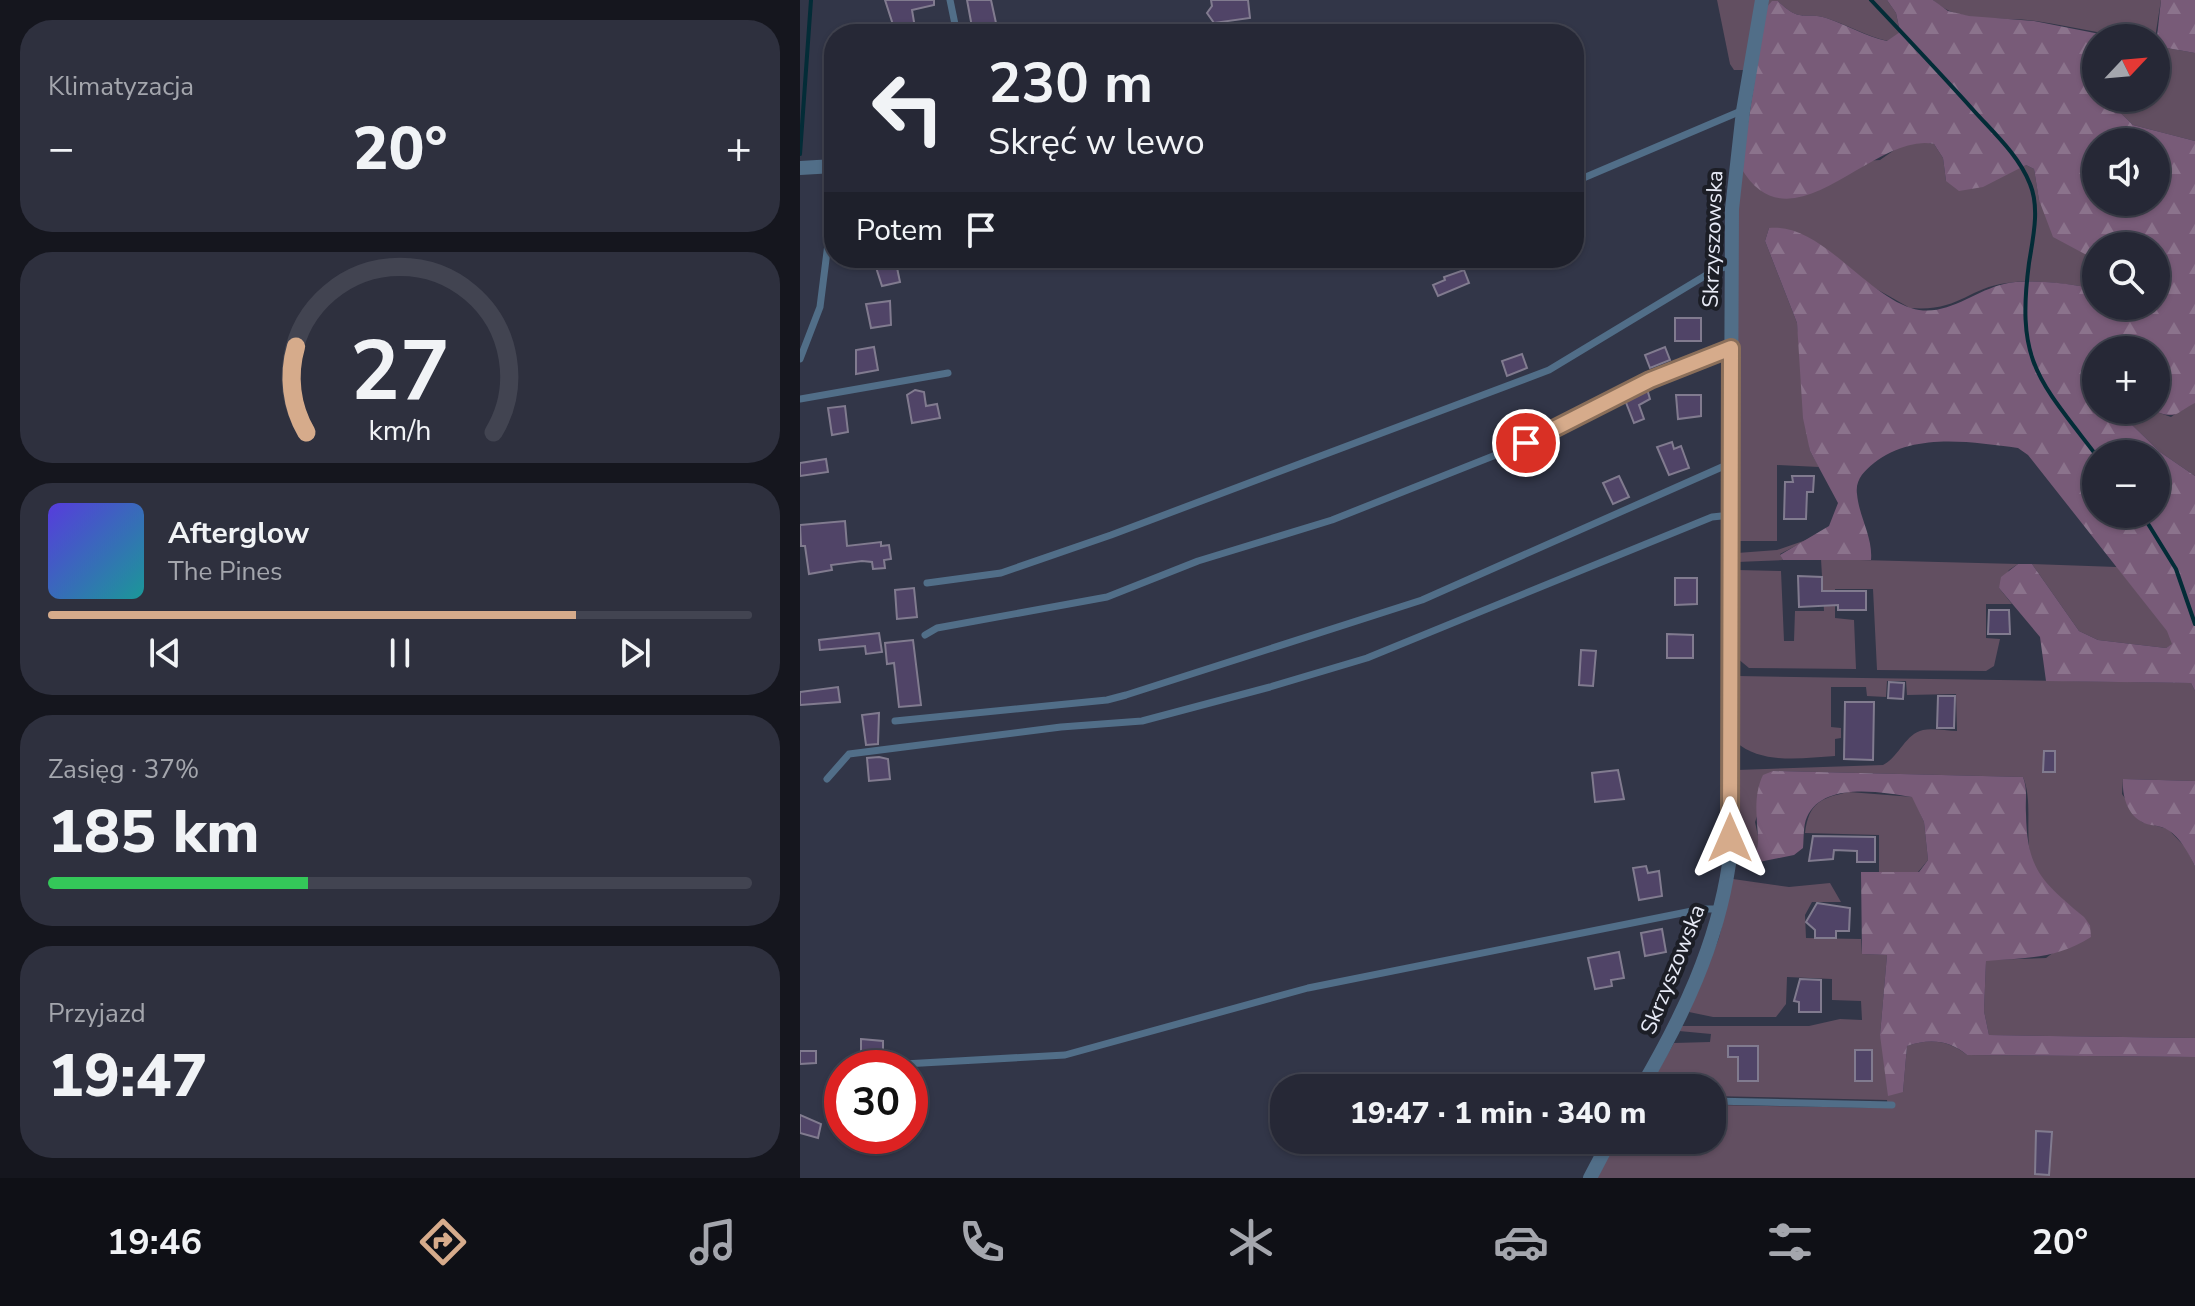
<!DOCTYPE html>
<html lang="pl">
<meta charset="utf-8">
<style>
:root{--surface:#262836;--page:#2e303e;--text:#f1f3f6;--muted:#a4a6ad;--line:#424451;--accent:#d6ab8b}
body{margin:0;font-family:"Nunito Sans",sans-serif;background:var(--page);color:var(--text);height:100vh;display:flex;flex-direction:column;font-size:30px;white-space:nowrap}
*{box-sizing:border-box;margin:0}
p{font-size:26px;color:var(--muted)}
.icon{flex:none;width:44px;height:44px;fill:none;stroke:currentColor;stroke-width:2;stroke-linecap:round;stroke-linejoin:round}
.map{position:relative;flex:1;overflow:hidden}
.sheet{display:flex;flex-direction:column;gap:20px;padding:20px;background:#15161e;width:800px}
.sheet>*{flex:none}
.top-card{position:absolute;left:24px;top:24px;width:760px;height:244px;border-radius:32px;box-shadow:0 2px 6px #0004,0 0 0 2px var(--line);background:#262836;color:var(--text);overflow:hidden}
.needle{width:52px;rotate:64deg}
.tools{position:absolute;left:1282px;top:24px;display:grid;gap:16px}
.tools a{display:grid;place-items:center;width:88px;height:88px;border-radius:50%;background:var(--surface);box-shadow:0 2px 6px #0004,0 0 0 2px var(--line);font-size:40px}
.speed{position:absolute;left:24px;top:1050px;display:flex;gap:16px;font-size:40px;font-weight:700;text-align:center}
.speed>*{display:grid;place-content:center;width:104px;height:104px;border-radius:50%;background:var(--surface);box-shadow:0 2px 6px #0004,0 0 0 2px var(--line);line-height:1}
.speed .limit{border:12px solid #d22;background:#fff;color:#111}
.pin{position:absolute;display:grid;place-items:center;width:68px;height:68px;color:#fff;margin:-34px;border:4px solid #fff;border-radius:50%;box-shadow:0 2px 8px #0007}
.me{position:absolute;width:88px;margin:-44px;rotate:0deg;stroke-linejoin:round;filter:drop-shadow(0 0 6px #0008)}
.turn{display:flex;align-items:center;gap:28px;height:168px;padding:0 32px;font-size:36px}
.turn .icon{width:104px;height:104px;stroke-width:2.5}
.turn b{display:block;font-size:56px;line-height:68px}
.then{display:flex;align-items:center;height:76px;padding:0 32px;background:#0003;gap:16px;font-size:30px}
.big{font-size:60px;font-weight:800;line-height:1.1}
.sheet .widget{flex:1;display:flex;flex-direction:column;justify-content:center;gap:12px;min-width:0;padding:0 28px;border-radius:32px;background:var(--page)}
.sheet .dial{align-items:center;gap:0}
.dial svg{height:208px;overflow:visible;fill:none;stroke:var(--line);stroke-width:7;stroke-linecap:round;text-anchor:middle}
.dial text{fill:var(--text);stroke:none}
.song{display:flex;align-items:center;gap:24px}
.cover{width:96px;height:96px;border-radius:12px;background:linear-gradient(135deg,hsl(250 70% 55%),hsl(180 70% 35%))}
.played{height:8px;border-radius:4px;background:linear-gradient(90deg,var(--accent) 75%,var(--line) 75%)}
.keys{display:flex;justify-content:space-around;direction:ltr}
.heat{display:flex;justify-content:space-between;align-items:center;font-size:44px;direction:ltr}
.charge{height:12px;border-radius:6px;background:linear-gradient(90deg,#34c759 37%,var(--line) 0)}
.trip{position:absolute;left:470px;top:1074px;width:456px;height:80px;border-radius:32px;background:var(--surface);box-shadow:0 2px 6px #0004,0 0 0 2px var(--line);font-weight:800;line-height:80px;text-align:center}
.tabs{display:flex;height:128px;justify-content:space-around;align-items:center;background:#0f1016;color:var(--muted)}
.tabs .icon{width:56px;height:56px}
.tabs .on{color:var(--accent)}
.tabs b{font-size:36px;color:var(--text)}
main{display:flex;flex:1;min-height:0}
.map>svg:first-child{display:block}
.green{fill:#624f61}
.forest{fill:url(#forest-firs);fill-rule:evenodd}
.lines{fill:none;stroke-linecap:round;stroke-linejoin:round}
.stream{stroke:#032c37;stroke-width:4}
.building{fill:#504467;stroke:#817b8f;stroke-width:2}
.lane{stroke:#516e88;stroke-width:7}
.street{stroke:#516e88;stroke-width:14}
.route-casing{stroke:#8b6f5a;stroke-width:20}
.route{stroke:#d6ab8b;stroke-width:14}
.labels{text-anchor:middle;stroke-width:8;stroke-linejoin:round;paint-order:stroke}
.street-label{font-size:22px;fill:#e7eaf6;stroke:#1c1e26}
</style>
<main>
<section class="sheet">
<div class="widget"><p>Klimatyzacja</p>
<div class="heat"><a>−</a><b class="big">20°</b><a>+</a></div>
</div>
<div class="widget dial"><svg viewBox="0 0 100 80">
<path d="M14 69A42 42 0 1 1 86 69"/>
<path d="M14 69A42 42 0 0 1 10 36" stroke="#d6ab8b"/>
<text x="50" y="56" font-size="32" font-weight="700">27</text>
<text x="50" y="72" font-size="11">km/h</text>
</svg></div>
<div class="widget">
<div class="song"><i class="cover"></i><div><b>Afterglow</b><p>The Pines</p></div></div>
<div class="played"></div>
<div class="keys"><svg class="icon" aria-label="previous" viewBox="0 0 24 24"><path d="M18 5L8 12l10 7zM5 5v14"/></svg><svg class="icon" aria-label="pause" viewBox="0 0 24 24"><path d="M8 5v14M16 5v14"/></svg><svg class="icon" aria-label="next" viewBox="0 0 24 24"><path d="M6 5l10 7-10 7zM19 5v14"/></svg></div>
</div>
<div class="widget"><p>Zasięg · 37%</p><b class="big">185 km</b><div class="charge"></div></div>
<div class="widget"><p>Przyjazd</p><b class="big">19:47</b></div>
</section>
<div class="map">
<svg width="1395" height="1178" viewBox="0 0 1395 1178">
<defs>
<pattern id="forest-firs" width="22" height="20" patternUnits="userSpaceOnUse" patternTransform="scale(2)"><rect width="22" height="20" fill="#785b78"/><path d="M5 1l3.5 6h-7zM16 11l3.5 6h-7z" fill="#8b738c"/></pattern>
</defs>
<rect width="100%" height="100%" fill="#323648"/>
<!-- green -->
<g class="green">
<path d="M917 0H957L944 70H934L930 64Z"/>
<path d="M968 0H1087L1096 13 1100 33 1088 41C1066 36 1050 26 1029 19 1006 10 1002 25 978 1L966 8Z"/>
<path d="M1133 0H1361L1355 38C1314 38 1277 27 1236 21 1203 16 1159 25 1133 0Z"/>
<path d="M1356 46 1395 53V141L1333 125 1305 98H1356Z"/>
<path d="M1119 141 1134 144 1143 158 1146 181 1226 165 1234 169 1239 200 1296 260V289C1269 284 1234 279 1207 283 1167 288 1160 312 1110 308L969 228 965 241 997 323 1010 451 1019 467 977 465V541H937V222L941 168 1080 160 1100 146Z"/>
<path d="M1392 402 1395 403V476L1360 452 1327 420 1329 410H1351L1371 417Z"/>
<path d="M1009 539 980 554 983 560 937 562V553L977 550Z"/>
<path d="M1021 559 1218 564 1209 570 1199 588 1212 604H1186V638L1200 639 1194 666 1186 671 1077 670 1073 589H1035V618L1054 620 1056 669 949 668 937 658V570L981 571 984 641H994L995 611H1024Z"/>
<path d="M1232 564 1317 567 1368 631 1373 644 1366 648 1298 640 1279 631Z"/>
<path d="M937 676 1391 683 1395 691V781L1323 779 1322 794 1342 822 1368 829 1386 848 1395 866V1038L1189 1035 1184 1011 1186 960 1246 958 1290 925C1274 905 1243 890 1233 865 1223 837 1234 803 1223 777L973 771 955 822 959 841 954 863 937 860V770L1083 765C1099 757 1105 734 1123 730 1133 728 1147 731 1157 731L1156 694 1107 695 1106 681H1087L1086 697 1067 696 1066 687H1031V727L1041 728V738L1035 739V756C1003 758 962 765 936 742Z"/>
<path d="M1049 792 1113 797 1124 822 1128 860 1118 872H1079V835L1005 833C1009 802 1021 798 1049 792Z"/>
<path d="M933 879 989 887 1030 883 1041 902H1012L1005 915 1006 938 1061 939 1062 954 1087 955 1080 1035 1103 1092 1107 1046C1129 1038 1149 1040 1167 1055L1395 1057V1178H797L817 1140H912V1105L1088 1108 1087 1100 912 1096V1088L849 1087 874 1043 910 1042 911 1034 879 1031 882 1026H1009L1040 1019 1062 1020 1061 1001 1032 1000V979L987 977 986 1004 976 1017H913L889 1012 919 938Z"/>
</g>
<!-- forest -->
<g class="forest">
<path d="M1087 0H1133L1148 11 1169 16 1234 21 1320 38H1296V62H1286L1282 69 1296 90V98H1305L1333 125 1395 141V403C1373 414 1379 420 1351 410H1356V350H1296V410H1329L1327 420 1360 452 1395 476V691L1391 683 1246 681 1240 637 1199 588 1201 577 1218 564H1232L1279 631 1298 640 1366 648 1372 644 1367 631 1228 455 1218 448C1171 442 1114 432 1074 463 1064 471 1055 480 1057 494 1059 517 1073 537 1071 560H983L980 555 1029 526 1038 503 1010 451 1003 418 997 323 965 241 969 228C1019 222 1064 293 1111 308 1145 319 1173 291 1204 284 1227 278 1273 284 1296 289V306H1356V296L1365 294 1362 278 1356 275V246H1296V260L1253 237 1239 200 1234 169 1226 165 1183 187 1159 191 1146 181 1143 158 1134 144C1073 131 992 254 941 168L966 8 972 1H978C1002 25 1006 10 1029 19 1049 26 1065 36 1087 41L1100 32 1096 13ZM1296 142H1356V202H1296ZM1296 454H1356V514H1296Z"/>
<path d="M1361 0H1395V53L1356 46Z"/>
<path d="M973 771 1223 777C1228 790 1225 800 1226 814 1227 871 1243 882 1284 917L1290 925 1291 937C1256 959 1226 958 1186 961L1184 1011 1189 1035 1395 1038V1057L1167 1055C1150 1040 1129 1038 1107 1046L1103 1092 1088 1096 1080 1035 1087 955 1062 954 1061 872H1119L1128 860 1124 822 1112 797C1082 792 1023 781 1007 817 1003 825 1004 839 1003 848L994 855 954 863C954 854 959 847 958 838 957 817 953 796 963 775Z"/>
<path d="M1323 779 1395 781V866C1388 853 1381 838 1368 830 1361 825 1351 826 1344 823 1327 815 1322 796 1323 779Z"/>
</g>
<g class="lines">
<!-- stream -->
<g class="stream">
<path d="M1071 0C1106 37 1141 74 1175 112 1195 134 1219 156 1230 184 1240 208 1233 238 1229 263 1216 362 1238 379 1296 455"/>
<path d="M0 154 11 0"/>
<path d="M1342 514 1376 569 1395 624"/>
</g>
</g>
<!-- building -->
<g class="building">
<path d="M85 0H134V5L112 10 116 34H96Z"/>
<path d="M167 0H191L196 23 172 27Z"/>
<path d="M411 0H448L450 18 414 23 407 13 412 6Z"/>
<path d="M73 258H95L100 282 82 286Z"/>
<path d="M664 270 669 283 638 296 633 285 645 280 644 277Z"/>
<path d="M90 301 91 325 71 328 66 304Z"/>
<rect x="875" y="318" width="26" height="23"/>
<path d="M74 347 78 370 56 374V350Z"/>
<path d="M865 347 870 360 850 368 845 355Z"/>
<path d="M722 354 727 368 707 376 702 361Z"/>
<path d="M847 389 850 399 839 405 844 419 834 423 825 400Z"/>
<path d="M115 390 124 392 126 406 137 404 140 418 112 423 107 395Z"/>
<path d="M876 395H901V416L878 419Z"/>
<path d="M45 406 48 432 32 435 28 408Z"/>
<path d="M872 442 874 449 881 446 889 468 869 475 857 447Z"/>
<path d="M26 459 28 472 0 476V463Z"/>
<path d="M819 476 829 497 813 504 803 483Z"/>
<path d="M992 476H1014L1013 492H1007L1006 519H984L985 482H993Z"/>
<path d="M45 521 47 546 81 542V546L89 545 91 559 84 560 85 568 73 569 72 562 62 561 31 565 32 570 9 574 5 546H1L0 525Z"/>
<path d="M998 576 1022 577V591H1066V610H1038V605L999 607Z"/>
<path d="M875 578H897V604L875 605Z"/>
<path d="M114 588 117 617 97 619 95 590Z"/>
<path d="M1189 610H1209L1210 634H1188Z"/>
<path d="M79 633 82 652 66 654 65 646 20 650 19 640Z"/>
<path d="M867 634 893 635V658H867Z"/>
<path d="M113 640 121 705 99 707 94 663 87 664 85 643Z"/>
<path d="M781 650 796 651 793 686 779 685Z"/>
<path d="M1089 682 1104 683 1103 699 1088 698Z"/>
<path d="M38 687 40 702 0 705V692Z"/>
<path d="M1138 696H1155L1154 728H1137Z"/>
<path d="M1045 702H1074L1073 760 1044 759Z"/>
<path d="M79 713 78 744 66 745 62 715Z"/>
<path d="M1244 751H1255V772H1243Z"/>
<path d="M79 757 88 759 90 779 69 781 67 758Z"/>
<path d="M818 770 824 799 795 802 792 773Z"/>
<path d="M1013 836 1075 837V862H1057V851L1034 850 1033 859 1009 861Z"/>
<path d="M846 866 848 873 859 871 862 896 839 900 833 868Z"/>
<path d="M1017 903 1050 908 1049 931H1036V938H1015V930L1006 922Z"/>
<path d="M862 929 866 952 845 956 841 933Z"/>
<path d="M819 952 824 978 811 980 812 986 795 989 788 958Z"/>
<path d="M1000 979 1021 980V1012H999V1002L994 1001Z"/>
<path d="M61 1039 83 1041V1063L61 1060Z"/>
<path d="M928 1046H958V1081H938V1057H928Z"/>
<rect x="1055" y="1050" width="17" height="31"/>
<path d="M0 1051H16V1063L0 1064Z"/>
<path d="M0 1115 21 1124 18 1138 0 1133Z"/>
<path d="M1236 1131 1252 1132 1249 1175 1235 1174Z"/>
</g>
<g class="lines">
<!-- lane -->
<g class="lane">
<path d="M150 0 157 34"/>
<path d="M774 182 941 111"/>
<path d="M0 359 20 307 34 196"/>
<path d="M0 399 148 373"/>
<path d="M127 583 201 573 311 535 749 370 913 271 931 265"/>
<path d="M125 635 137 628 307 597 398 561 532 520 726 443 850 380 931 348"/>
<path d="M95 721 307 700 326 695 622 600 931 463"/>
<path d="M27 779 49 754 261 727 342 721 470 687 567 658 912 517 931 515"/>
<path d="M104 1064 265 1055 508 988 902 909H920"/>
<path d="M912 1101 1092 1105"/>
</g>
<!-- street -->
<g class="street">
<path d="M0 168 34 166"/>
<path d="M841 1088C882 1018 917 945 929 864L932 209 943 111 962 0"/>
<path d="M790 1178 810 1140"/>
</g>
</g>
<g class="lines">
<!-- route casing -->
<g class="route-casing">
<path id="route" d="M726 443 850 380 931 348 930 838"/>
</g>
<!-- route -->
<use href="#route" class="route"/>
</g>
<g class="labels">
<!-- street labels -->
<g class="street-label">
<text transform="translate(912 239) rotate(-88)" y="8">Skrzyszowska</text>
<text transform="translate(872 969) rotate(-68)" y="8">Skrzyszowska</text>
</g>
</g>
</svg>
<div class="tools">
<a><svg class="needle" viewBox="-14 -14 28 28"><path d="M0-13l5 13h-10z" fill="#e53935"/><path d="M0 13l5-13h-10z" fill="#a4a6ad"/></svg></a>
<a><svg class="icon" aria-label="sound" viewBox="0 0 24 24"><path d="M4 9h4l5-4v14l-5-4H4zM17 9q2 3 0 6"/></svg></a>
<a><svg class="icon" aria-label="search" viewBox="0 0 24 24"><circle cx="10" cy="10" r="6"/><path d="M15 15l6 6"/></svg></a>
<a>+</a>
<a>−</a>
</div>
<div class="speed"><div class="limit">30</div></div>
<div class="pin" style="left:726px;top:443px;background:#d93025"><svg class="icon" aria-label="arrive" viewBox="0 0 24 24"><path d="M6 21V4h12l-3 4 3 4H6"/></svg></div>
<svg class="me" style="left:930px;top:838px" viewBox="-20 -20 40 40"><path d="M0-17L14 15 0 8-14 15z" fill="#d6ab8b" stroke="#fff" stroke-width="4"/></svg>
<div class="trip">19:47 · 1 min · 340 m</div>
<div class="top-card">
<div class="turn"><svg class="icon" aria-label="left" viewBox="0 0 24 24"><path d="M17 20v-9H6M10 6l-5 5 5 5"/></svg><div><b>230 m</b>Skręć w lewo</div></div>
<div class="then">Potem<svg class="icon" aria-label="arrive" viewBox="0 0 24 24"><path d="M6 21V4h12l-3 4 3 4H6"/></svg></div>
</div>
</div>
</main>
<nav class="tabs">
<b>19:46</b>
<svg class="icon on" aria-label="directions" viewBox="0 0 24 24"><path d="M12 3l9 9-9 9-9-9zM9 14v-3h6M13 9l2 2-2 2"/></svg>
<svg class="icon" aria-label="music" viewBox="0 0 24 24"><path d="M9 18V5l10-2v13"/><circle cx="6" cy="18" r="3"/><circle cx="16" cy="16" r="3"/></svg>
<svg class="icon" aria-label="phone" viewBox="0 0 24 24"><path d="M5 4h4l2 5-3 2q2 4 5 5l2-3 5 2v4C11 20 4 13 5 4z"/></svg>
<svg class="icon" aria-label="climate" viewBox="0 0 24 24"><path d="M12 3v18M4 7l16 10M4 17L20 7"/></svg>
<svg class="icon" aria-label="car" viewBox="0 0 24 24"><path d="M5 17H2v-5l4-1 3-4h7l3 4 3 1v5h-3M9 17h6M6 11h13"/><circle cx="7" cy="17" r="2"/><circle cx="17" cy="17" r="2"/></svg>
<svg class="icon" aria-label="filters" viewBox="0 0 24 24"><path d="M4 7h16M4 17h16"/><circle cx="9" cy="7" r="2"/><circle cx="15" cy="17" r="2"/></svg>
<b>20°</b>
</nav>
